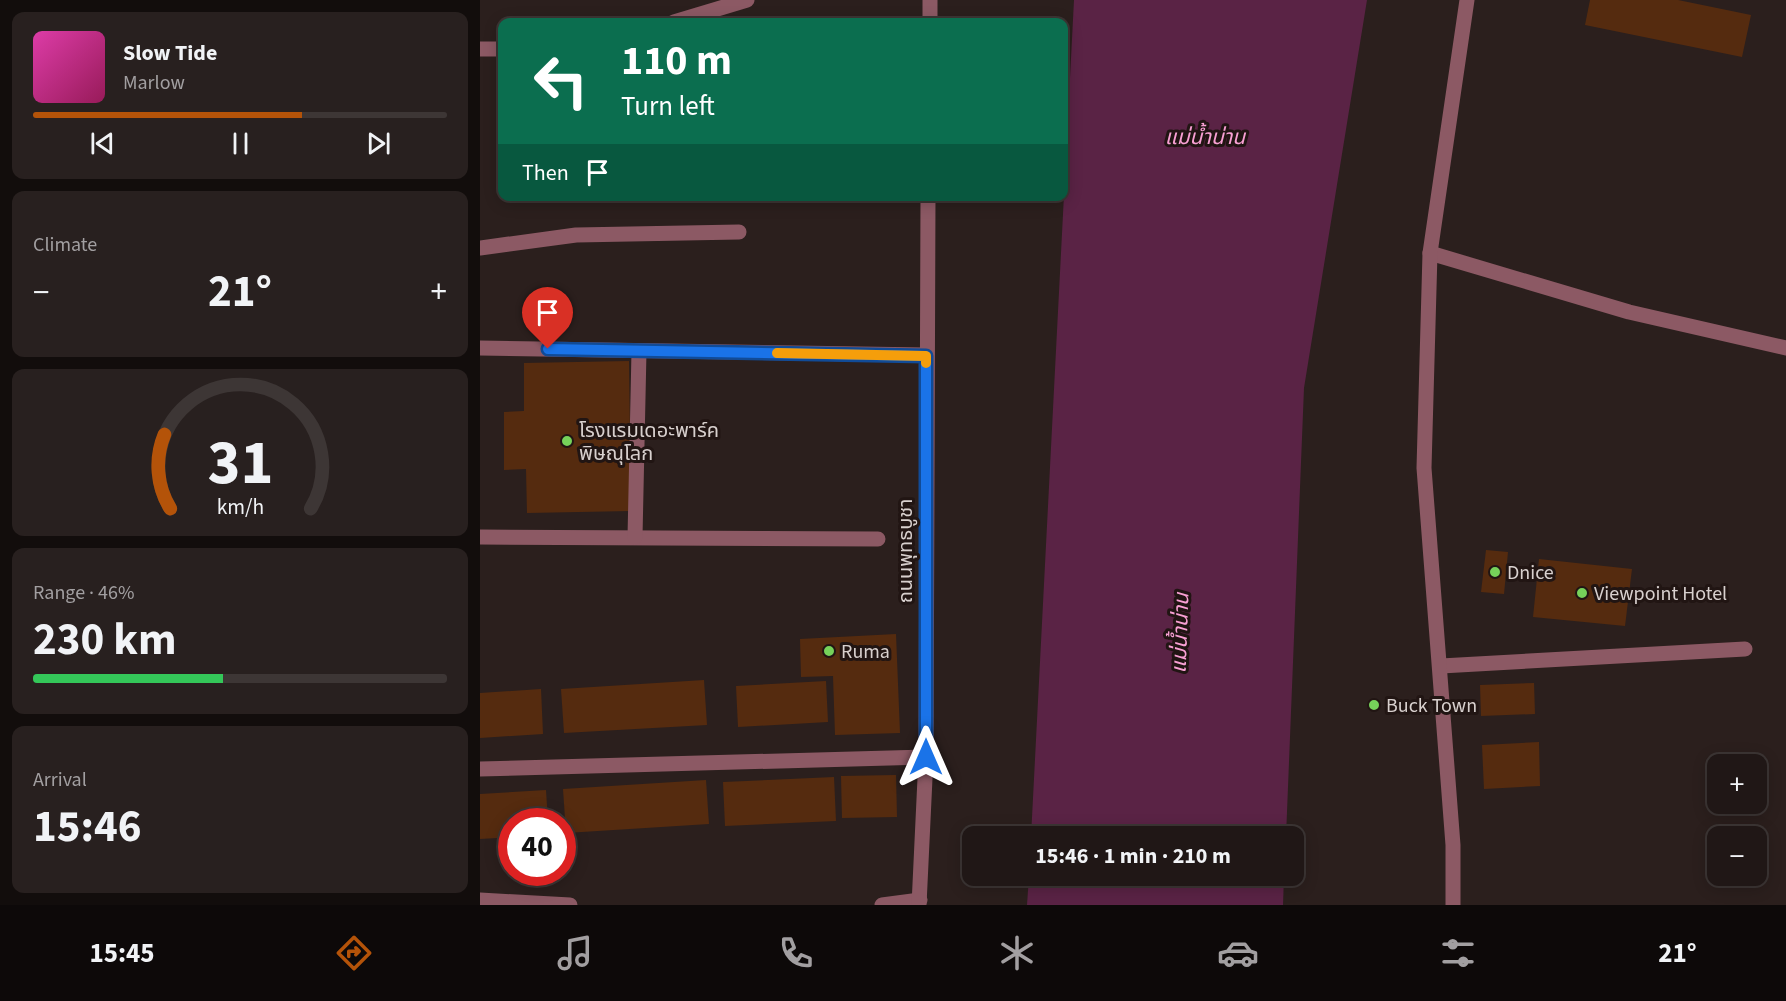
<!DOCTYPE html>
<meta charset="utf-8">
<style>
:root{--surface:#201716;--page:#28201f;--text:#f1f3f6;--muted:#a29fa1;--line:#3d3635;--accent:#b45309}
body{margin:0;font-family:"Source Sans 3","Noto Sans Thai",sans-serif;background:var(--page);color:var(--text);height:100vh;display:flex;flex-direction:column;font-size:22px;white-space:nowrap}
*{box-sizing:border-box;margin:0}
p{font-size:20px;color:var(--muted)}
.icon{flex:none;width:33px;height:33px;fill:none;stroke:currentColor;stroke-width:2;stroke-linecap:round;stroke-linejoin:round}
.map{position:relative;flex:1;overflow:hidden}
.drawer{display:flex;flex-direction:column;gap:12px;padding:12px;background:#120d0c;width:480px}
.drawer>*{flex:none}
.guide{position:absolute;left:18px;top:18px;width:570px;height:183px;border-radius:12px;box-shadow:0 3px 15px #0003,0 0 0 2px var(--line);background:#0b6e4f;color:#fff;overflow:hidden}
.tools{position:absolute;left:1227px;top:754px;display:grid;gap:12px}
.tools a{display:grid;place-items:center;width:60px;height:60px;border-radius:12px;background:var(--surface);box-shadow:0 3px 15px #0003,0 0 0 2px var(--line);font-size:30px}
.speed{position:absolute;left:18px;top:808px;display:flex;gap:12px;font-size:30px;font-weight:700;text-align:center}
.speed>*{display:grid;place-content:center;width:78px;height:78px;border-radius:50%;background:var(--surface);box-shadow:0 3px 15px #0003,0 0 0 2px var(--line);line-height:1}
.speed .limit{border:9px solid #d22;background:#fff;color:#111}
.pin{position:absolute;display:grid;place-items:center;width:51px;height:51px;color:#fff;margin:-62px -26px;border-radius:50% 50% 50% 0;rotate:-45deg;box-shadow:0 0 6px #0007}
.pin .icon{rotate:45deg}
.me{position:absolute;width:66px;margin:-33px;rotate:0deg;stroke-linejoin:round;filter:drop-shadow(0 0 4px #0008)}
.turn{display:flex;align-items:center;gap:21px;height:126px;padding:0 24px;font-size:27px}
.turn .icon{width:78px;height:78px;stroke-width:2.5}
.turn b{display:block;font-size:42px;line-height:51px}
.then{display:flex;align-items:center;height:57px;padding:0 24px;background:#0003;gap:12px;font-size:22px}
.big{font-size:45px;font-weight:700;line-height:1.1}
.drawer .widget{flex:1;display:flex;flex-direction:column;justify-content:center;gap:9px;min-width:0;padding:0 21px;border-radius:12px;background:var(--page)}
.drawer .dial{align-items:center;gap:0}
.dial svg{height:156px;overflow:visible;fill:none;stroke:var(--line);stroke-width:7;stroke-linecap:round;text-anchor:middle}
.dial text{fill:var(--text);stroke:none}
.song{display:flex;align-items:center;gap:18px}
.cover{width:72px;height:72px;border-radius:9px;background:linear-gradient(135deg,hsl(320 70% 55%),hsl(330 70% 35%))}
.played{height:6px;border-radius:3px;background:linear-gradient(90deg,var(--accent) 65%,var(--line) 65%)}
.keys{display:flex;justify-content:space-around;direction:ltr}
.heat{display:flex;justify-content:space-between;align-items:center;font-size:33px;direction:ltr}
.charge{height:9px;border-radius:4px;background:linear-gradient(90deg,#34c759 46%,var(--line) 0)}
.trip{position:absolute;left:482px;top:826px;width:342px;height:60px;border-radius:12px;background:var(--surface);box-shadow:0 3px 15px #0003,0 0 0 2px var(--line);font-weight:700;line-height:60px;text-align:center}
.menu{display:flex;height:96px;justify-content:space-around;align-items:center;background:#0d0909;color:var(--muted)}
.menu .icon{width:42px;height:42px}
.menu .active{color:var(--accent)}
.menu b{font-size:27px;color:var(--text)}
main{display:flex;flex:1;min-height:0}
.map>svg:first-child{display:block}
.water{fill:#5a2345}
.building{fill:#552b0f}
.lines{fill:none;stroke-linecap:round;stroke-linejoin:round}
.minor{stroke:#8c5964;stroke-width:15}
.route-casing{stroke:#114b97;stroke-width:15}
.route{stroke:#1a73e8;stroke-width:10}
.slow{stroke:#f59e0b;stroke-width:10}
.poi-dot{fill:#76d25a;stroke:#211513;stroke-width:2}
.labels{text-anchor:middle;stroke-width:6;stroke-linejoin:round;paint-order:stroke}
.poi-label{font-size:20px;fill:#d8d0ce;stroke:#211513;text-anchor:start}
.street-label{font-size:20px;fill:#d8d0ce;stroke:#211513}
.water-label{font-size:21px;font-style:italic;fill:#f9a0d4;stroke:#211513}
</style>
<main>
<section class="drawer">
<div class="widget">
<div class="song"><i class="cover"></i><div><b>Slow Tide</b><p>Marlow</p></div></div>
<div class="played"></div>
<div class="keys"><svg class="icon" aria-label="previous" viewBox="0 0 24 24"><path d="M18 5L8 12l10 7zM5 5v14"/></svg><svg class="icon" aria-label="pause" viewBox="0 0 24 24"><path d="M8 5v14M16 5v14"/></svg><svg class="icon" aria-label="next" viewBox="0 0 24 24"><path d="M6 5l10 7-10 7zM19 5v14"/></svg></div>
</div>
<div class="widget"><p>Climate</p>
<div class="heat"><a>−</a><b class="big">21°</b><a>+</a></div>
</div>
<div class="widget dial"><svg viewBox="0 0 100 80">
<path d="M14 69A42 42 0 1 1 86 69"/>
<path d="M14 69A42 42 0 0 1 11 31" stroke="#b45309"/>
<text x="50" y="56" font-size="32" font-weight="700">31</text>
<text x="50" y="72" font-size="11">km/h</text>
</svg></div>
<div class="widget"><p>Range · 46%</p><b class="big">230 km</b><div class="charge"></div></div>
<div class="widget"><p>Arrival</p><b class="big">15:46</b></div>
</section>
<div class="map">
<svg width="1306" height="905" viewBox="0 0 1306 905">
<rect width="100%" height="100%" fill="#2b1f1d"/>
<!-- water -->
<g class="water">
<path d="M594 0H887L824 388 806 837H551Z"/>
<path d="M549 876H804L803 905H547Z"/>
</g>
<!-- building -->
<g class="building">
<path d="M1110 0H1198L1271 15 1262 57 1105 25Z"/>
<path d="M149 361 151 511 47 513 46 469 24 470V412L44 411V363Z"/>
<path d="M1006 550 1028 552 1024 594 1001 592Z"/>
<path d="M1059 559 1152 569 1145 626 1053 617Z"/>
<path d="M416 634 420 733 355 735 353 676 321 677 320 639Z"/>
<path d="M224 680 227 725 84 733 81 689Z"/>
<path d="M346 681 348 722 258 727 256 686Z"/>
<path d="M1054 683 1055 714 1001 716 1000 685Z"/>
<path d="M61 689 63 734 0 738V693Z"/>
<path d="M1059 742 1060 786 1004 789 1002 745Z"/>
<path d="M416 775 417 817 362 818 361 776Z"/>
<path d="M354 777 356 821 245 826 243 782Z"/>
<path d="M226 780 229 824 86 833 83 789Z"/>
<path d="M66 790 68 822H32V837L0 839V794Z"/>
</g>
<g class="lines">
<!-- minor -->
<g class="minor">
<path d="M194 22 267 0"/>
<path d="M450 22V0"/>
<path d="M0 49H22"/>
<path d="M0 248 96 235 259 232"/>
<path d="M950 253 1149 312 1306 348"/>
<path d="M0 348 446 355"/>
<path d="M0 537 398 539"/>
<path d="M155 537 159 351"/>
<path d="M961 666 1265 649"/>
<path d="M0 769 446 757"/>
<path d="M0 900 90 905"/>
<path d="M402 905 440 900"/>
<path d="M439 905 446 757 448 196"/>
<path d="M973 905V845L944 468 950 253 987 0"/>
</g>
</g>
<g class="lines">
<!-- route casing -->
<g class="route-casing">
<path id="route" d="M68 349 446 356V757"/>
</g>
<!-- route -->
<use href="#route" class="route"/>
<!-- slow -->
<path class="slow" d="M297 353 446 356V363"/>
</g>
<!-- markers -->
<g class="poi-dot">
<circle cx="87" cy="441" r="6"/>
<circle cx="1015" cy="572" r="6"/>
<circle cx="1102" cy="593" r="6"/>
<circle cx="349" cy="651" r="6"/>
<circle cx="894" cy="705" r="6"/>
</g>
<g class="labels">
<!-- poi labels -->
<g class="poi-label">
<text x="99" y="437">โรงแรมเดอะพาร์ค<tspan x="99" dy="23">พิษณุโลก</tspan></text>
<text x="1027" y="579">Dnice</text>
<text x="1114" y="600">Viewpoint Hotel</text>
<text x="361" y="658">Ruma</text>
<text x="906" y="712">Buck Town</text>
</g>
<!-- street labels -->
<g class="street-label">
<text transform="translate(425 551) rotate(-90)" y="7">ถนนพุทธบูชา</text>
</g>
<!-- water labels -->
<g class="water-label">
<text x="725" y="144">แม่น้ำน่าน</text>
<text transform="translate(700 633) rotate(-88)" y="7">แม่น้ำน่าน</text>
</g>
</g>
</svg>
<div class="tools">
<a>+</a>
<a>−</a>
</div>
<div class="speed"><div class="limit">40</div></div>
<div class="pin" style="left:68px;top:349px;background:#d93025"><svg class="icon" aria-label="arrive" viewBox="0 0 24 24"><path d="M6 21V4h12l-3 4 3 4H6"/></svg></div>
<svg class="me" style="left:446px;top:757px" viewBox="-20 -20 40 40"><path d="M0-17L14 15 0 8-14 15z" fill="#1a73e8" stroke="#fff" stroke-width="4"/></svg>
<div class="trip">15:46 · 1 min · 210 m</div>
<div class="guide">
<div class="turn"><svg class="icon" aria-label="left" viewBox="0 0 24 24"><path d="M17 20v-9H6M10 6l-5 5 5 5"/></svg><div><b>110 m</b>Turn left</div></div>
<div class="then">Then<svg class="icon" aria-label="arrive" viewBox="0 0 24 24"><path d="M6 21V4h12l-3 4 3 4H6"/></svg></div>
</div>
</div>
</main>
<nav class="menu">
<b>15:45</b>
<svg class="icon active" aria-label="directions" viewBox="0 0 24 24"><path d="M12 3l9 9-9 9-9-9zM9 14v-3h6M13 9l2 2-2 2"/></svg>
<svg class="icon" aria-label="music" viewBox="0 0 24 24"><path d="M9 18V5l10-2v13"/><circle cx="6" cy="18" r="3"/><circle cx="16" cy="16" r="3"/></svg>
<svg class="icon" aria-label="phone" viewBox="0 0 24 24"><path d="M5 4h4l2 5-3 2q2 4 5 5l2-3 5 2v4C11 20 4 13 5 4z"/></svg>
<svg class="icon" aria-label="climate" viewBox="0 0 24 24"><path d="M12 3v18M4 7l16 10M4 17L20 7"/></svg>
<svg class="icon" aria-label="car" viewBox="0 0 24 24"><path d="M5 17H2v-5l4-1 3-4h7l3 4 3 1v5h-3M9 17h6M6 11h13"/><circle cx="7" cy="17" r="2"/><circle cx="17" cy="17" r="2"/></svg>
<svg class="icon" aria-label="filters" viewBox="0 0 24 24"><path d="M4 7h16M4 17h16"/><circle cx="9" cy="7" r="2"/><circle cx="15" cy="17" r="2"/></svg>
<b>21°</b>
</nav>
